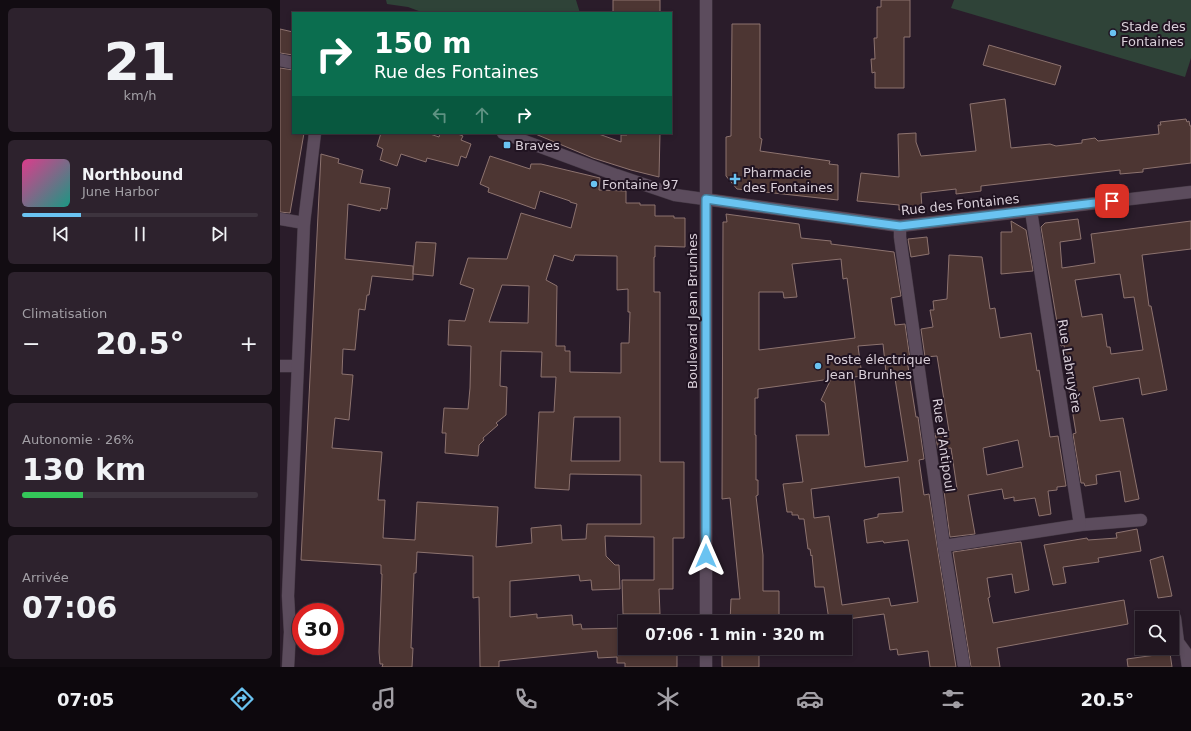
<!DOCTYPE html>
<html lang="fr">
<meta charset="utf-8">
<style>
:root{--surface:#201520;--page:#2d222d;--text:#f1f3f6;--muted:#a29fa5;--line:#3d343e;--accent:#6ac3f1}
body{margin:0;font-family:"DejaVu Sans",sans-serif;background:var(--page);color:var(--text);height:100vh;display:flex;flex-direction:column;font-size:15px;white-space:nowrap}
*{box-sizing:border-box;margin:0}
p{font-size:13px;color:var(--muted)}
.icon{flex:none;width:22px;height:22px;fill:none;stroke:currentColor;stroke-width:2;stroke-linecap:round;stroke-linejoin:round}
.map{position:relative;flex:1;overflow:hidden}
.panel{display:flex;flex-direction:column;gap:8px;padding:8px;background:#120c12;width:280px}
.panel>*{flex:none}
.banner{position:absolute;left:12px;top:12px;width:380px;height:122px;border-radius:0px;box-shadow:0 2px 6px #0003,0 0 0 1px var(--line);background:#0b6e4f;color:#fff;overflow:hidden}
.buttons{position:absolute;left:855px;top:611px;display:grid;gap:8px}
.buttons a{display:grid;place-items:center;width:44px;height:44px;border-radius:0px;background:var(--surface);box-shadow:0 2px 6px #0003,0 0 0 1px var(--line);font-size:20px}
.speed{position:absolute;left:12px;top:603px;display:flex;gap:8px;font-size:20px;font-weight:700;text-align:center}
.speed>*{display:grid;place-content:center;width:52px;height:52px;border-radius:50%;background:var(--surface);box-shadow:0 2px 6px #0003,0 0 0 1px var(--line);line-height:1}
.speed .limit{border:6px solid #d22;background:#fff;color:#111}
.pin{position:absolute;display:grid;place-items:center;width:34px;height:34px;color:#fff;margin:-17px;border-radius:8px;box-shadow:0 2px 6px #0006}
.me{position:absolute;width:44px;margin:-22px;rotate:0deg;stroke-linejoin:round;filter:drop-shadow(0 0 3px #0008)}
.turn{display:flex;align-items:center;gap:14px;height:84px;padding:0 16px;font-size:18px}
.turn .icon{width:52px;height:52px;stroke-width:2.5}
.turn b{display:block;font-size:28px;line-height:34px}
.lanes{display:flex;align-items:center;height:38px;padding:0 16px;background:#0003;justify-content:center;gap:20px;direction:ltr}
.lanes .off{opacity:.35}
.big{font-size:30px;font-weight:700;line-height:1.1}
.panel .tile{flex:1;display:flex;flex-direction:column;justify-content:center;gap:6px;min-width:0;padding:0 14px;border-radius:6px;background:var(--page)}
.panel .dial{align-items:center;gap:0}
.dial b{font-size:52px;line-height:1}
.song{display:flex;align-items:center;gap:12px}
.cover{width:48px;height:48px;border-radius:6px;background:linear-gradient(135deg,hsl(330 70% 55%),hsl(170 70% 35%))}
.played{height:4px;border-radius:2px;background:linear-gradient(90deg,var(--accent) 25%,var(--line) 25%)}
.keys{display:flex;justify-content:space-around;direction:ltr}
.heat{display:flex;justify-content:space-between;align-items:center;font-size:22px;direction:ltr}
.charge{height:6px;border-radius:3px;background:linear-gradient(90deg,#34c759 26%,var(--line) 0)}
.trip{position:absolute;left:338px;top:615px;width:234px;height:40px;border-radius:0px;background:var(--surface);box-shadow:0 2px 6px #0003,0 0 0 1px var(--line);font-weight:700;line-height:40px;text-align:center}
.tab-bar{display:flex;height:64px;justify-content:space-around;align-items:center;background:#0d080d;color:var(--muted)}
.tab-bar .icon{width:28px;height:28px}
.tab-bar .current{color:var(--accent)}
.tab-bar b{font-size:18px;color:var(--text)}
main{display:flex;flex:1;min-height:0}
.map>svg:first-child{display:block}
.green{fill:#2f4338}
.building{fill:#4d3633;stroke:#8d736f;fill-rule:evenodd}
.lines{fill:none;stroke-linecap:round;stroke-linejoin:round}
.street-casing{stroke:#463a46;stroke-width:13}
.street{stroke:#5c4c5d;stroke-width:12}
.route-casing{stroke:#457f9d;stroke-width:10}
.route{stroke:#6ac3f1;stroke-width:7}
.poi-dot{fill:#6ac3f1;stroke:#201321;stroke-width:1.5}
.labels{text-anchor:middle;stroke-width:4;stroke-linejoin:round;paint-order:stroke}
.poi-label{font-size:13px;fill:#d9cfd9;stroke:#201321;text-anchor:start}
.street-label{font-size:13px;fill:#d9cfd9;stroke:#201321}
</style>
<main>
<section class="panel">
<div class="tile dial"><b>21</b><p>km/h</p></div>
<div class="tile">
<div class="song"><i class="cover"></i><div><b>Northbound</b><p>June Harbor</p></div></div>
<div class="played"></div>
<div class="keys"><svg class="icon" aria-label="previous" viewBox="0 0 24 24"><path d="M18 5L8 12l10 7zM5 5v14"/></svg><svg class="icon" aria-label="pause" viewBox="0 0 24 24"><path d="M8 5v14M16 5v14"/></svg><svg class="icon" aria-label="next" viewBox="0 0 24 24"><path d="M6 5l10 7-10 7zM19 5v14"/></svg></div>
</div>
<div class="tile"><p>Climatisation</p>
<div class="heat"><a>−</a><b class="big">20.5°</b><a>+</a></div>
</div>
<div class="tile"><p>Autonomie · 26%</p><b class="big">130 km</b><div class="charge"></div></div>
<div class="tile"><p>Arrivée</p><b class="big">07:06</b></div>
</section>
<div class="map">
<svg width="911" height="667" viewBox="0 0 911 667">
<rect width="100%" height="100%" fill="#2a1c2a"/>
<!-- green -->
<g class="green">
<path d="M106 0H296L300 13H144L128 7 107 4Z"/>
<path d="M674 0H911V58L905 77 671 8Z"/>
</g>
<!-- building -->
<g class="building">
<rect x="333" y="0" width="47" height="13"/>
<path d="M601 0H630V37H624V88H595V72L592 73 591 59H595L594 38H597V7H601Z"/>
<path d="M452 24H480V138L482 139 480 151 550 161 549 164 558 165V200L457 189 446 176V137L451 136Z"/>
<path d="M0 29 13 32V55L0 53Z"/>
<path d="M709 45 781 66 775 85 703 65Z"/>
<path d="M0 68 13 70V133H24L10 213 0 212Z"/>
<path d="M725 99 731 148 770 144 776 146 802 143V140L815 138 818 141 879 134 878 125H881L880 122 906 119 907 122 909 121 910 126H911V163L863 169V172L840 174V170L701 186V191L676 194V189L641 193 642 208 619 210V205L577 201 581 173 619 177 618 134 636 133V142L641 156 696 151 690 104Z"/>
<path d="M101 133H147L159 137 160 133H175L183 136 181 140 191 144 186 158 181 156 178 166 147 158 146 162 121 154 117 166 100 160 103 149 97 146Z"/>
<path d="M253 133H316L341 142V135H347V133H380L379 177 351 170 313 158Z"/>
<path d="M41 154 59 159 58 163 83 170 80 183 110 188 107 209 101 208 100 211 68 204 65 259 133 266V280L92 276 89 295H87L85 310 79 309 75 350 63 349 62 374 73 375 69 420 55 418 52 448 102 452 98 500H105L103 538 135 540 137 502 218 507 216 547 252 543 251 528 281 525 282 540 306 539 307 524H361V475L290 474 289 490 255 488 259 412H274L276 377H261L262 352 221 351 220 386 227 387 226 415 216 423 218 425 203 438 204 440 199 445 198 456 165 453 166 433H162L164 408 188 409 190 388 191 346 168 345 169 320 185 321 194 289 180 284 188 258 227 259 241 213 291 228 297 204 290 202V201L260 191 255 209 208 192 209 188 200 184 210 156 250 169 251 164H261L320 178 319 190 346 191V203H360V205H375V216H394V218H405V247L375 246V257H374V292H380V462H404V538H393V589H379L380 614H343L342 580H374V537L325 536 326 556 335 565H339L340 589 312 590 311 580 300 581 299 575 230 581V617L257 614V618L292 615 293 625 301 624 302 629 345 628V648H397V667H345V663H337V657L318 658 317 651 219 661V667H200L199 597 193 598V556L137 552 136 573H134L131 648H133L132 667H102L103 664H100L99 652 102 574H101V565L21 560ZM274 255 293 261 295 255 337 256V290L348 289V312H350L349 343H341V373L290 372V351H285V346H276L277 286 266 280ZM222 285 249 286 248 323 209 322ZM294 417H340V461H291Z"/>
<path d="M446 214 519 224 521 238 551 241V244L614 252 621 296 611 298 615 325 625 324 630 359 627 360 636 417H638L644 459 639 460 644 495 649 494 676 667H650L648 651 618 655 617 649 610 650 604 614 568 619V622L549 620 544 587H535L532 555 531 556 530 549H528L524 519H519L518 515H512V512H507L503 484 523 482 516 435H549L545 403 541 400 551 379 478 389V398H475V435H476V480H478V495L476 496 483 555V591H499V620H495V622H450L451 599H460L450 498 442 499 443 222H447ZM561 259 563 279 567 278 575 338 479 350V292H503L504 298 517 297 512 264ZM603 344 606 373 614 372 628 461 585 467 574 377 582 376 578 346ZM619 477 623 512 598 514V517L584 520 587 543 603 541 604 543 628 540 638 602 611 606 609 598 562 605 549 516 534 518 531 489Z"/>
<path d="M798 219 801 239 780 242 782 268 815 263 811 234 911 221V249L862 255 869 306H871L887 390 862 395 859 378 813 387 820 421 843 418 859 499 845 502 840 471 816 475 817 484 805 486 804 483H801L793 434 796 433 789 390H791L784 345 781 346 761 227 765 223ZM840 274 844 298 854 297 863 350 831 354 830 347H827L822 314 802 317 795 280Z"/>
<path d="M731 221 746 230 753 271 721 274V232H732Z"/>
<path d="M647 237 649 254 631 257 628 239Z"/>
<path d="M136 242 156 243 153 276 133 274Z"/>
<path d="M669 255 702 257 710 309 715 308 720 338 751 333 757 371 759 370 770 437 778 436 786 486 777 487V490L768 491 771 514 759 516 755 498 734 501V497L724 499 722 489 688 495 695 534 670 537 664 491 677 489 671 448 658 449 655 433 669 431 657 356 645 357 641 329 653 327 650 310H654L653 301 667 299ZM738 440 743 467 707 475 703 448Z"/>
<path d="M857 529 861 551 818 558 819 562 783 567 786 583 773 585 764 545 807 538 808 540 837 538 836 533Z"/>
<path d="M741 542 749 590 735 593 732 574 707 578 710 597 708 598 713 623 844 600 848 624 717 648 720 667H691L673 552Z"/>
<path d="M883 556 892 596 878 598 870 560Z"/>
<rect x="442" y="648" width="37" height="19"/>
<path d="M890 653 892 667H848L847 659Z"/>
</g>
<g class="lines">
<!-- street casing -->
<g class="street-casing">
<g id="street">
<path d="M426 0V622"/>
<path d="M0 60 13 63"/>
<path d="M223 133 336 175 395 195 620 226 911 192"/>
<path d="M0 219 24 223"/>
<path d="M620 226V237L664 546 684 667"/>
<path d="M0 366H17"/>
<path d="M800 525 861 520"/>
<path d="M664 546 800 525 751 211"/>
<path d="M895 618 898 642 906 653 908 667"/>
<path d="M8 667 10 632 8 596 24 223 35 133"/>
<path d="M426 667V648"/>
</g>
</g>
<!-- street -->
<use href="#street" class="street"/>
</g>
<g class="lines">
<!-- route casing -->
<g class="route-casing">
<path id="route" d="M426 556V199L522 213 620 226 832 201"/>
</g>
<!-- route -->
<use href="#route" class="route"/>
</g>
<!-- markers -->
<g class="poi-dot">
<circle cx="833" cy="33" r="4"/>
<rect x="223" y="141" width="8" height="8" rx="2"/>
<path d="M453 173h4v4h4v4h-4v4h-4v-4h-4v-4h4z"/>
<circle cx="314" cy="184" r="4"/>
<circle cx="538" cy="366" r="4"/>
</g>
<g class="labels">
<!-- poi labels -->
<g class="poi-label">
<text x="841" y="31">Stade des<tspan x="841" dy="15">Fontaines</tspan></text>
<text x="235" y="150">Braves</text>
<text x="463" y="177">Pharmacie<tspan x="463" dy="15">des Fontaines</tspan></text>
<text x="322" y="189">Fontaine 97</text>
<text x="546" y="364">Poste électrique<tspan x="546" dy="15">Jean Brunhes</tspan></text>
</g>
<!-- street labels -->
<g class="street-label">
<text transform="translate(680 204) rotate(-6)" y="5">Rue des Fontaines</text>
<text transform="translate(412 311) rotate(-90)" y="5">Boulevard Jean Brunhes</text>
<text transform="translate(790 366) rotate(81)" y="5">Rue Labruyère</text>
<text transform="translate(664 445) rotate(82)" y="5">Rue d'Antipoul</text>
</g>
</g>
</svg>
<div class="buttons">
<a><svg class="icon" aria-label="search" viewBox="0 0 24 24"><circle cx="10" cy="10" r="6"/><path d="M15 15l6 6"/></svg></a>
</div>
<div class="speed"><div class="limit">30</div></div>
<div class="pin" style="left:832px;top:201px;background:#d93025"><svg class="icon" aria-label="arrive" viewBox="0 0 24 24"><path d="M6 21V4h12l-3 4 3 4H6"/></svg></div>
<svg class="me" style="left:426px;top:556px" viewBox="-20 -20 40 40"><path d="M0-17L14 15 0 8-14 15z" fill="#6ac3f1" stroke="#fff" stroke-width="4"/></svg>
<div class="trip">07:06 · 1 min · 320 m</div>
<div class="banner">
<div class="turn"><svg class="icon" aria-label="right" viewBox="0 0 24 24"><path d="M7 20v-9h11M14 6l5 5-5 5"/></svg><div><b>150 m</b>Rue des Fontaines</div></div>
<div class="lanes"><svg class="icon off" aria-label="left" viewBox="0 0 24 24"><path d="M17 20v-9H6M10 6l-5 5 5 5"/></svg><svg class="icon off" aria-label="ahead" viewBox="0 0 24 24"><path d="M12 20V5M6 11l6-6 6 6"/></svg><svg class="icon" aria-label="right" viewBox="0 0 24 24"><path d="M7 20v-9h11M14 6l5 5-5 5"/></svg></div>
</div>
</div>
</main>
<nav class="tab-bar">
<b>07:05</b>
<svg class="icon current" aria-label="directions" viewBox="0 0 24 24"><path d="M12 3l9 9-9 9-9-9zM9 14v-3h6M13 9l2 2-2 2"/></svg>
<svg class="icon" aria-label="music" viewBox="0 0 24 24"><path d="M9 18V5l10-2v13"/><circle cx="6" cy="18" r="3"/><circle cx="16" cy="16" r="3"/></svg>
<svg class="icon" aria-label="phone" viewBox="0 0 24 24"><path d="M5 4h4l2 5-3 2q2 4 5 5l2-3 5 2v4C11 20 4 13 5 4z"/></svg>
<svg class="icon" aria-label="climate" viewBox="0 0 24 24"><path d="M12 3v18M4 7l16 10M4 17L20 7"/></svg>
<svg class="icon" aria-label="car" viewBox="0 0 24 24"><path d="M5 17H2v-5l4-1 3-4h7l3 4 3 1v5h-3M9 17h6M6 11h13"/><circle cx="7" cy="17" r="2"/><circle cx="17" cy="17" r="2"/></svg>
<svg class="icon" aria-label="filters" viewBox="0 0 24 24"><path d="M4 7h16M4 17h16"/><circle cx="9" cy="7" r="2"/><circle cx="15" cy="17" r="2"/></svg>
<b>20.5°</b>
</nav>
